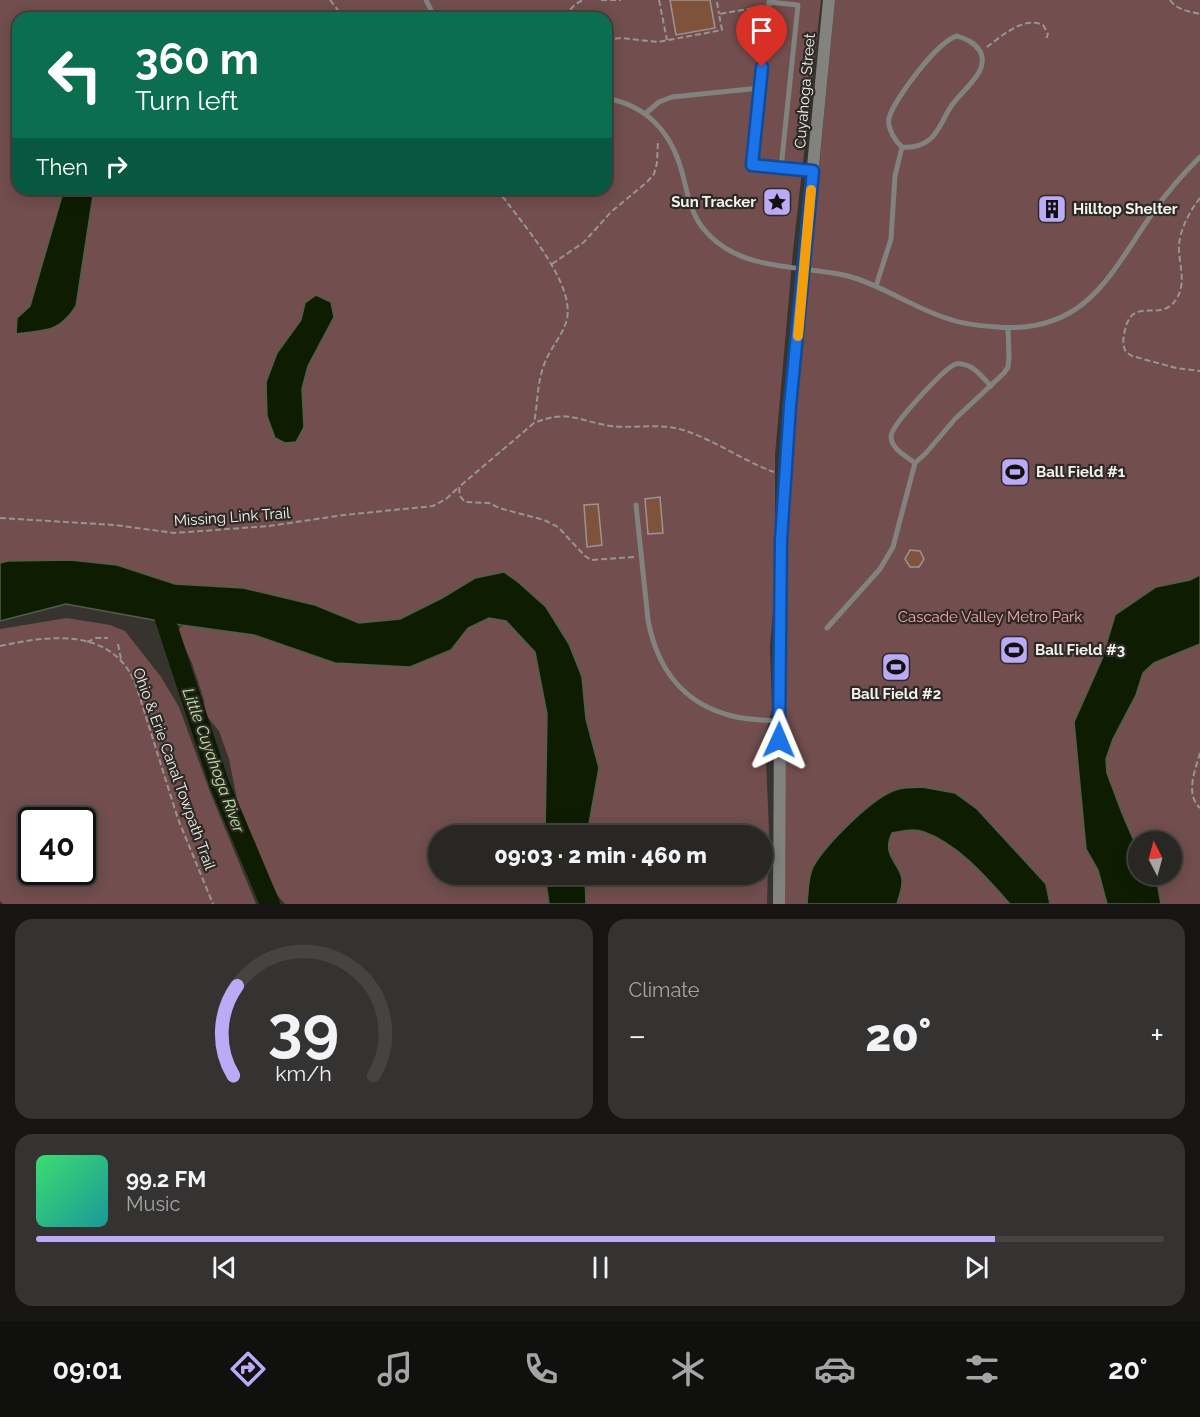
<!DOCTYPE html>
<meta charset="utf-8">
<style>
:root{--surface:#292724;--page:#353331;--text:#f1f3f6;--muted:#a5a5a6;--line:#454441;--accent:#bbaaf6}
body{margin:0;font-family:Raleway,sans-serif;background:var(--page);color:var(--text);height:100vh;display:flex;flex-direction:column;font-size:22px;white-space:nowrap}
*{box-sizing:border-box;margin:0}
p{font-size:20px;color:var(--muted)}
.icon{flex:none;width:33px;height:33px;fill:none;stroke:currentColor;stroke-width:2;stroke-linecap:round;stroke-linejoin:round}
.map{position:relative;height:904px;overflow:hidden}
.panel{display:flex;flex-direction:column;gap:15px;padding:15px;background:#171514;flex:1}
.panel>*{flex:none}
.banner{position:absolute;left:12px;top:12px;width:600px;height:183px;border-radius:18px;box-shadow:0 3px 15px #0003,0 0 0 2px var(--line);background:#0b6e4f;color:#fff;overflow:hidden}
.needle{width:39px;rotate:354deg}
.buttons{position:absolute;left:1128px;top:831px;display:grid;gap:12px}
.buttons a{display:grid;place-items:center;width:54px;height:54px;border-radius:50%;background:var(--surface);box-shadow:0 3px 15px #0003,0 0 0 2px var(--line);font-size:30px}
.speed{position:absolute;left:18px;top:807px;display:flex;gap:12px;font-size:30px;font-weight:700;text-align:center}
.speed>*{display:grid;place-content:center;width:78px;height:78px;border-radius:50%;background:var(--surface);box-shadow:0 3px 15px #0003,0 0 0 2px var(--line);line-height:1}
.speed .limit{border:3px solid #111;border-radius:9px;background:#fff;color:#111}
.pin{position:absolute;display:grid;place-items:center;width:51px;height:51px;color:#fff;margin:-62px -26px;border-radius:50% 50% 50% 0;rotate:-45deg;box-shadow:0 0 6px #0007}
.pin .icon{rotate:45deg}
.me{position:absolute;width:66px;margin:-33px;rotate:1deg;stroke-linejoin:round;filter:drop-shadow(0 0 4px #0008)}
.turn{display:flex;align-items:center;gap:21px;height:126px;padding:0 24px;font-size:27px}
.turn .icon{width:78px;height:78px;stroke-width:2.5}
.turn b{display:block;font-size:42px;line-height:51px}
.then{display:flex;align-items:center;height:57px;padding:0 24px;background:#0003;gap:12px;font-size:22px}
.big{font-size:45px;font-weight:800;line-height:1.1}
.panel .widget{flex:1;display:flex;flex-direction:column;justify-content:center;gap:9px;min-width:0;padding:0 21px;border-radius:18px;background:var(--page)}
.panel .dial{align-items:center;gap:0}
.dial svg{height:156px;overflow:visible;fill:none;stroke:var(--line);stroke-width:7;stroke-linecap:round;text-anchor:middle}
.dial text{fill:var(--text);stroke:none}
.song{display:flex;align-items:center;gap:18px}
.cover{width:72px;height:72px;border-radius:9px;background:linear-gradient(135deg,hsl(140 70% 55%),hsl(180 70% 35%))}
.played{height:6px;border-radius:3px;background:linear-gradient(90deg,var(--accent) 85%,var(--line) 85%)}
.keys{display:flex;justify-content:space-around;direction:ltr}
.heat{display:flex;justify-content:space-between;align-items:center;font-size:33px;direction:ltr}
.panel .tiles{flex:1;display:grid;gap:15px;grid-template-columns:1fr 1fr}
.widget:last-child{grid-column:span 2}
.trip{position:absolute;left:428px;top:825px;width:345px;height:60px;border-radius:30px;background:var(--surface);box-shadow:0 3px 15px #0003,0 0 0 2px var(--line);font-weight:800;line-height:60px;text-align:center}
.menu{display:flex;height:96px;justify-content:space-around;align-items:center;background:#10100e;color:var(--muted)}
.menu .icon{width:42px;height:42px}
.menu .active{color:var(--accent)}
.menu b{font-size:27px;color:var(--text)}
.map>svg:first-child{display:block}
.green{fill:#724e4e;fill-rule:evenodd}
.water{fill:#0e1d02;stroke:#535d49;stroke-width:1.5}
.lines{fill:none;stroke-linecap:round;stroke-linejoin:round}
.river{stroke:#0e1d02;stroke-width:20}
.building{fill:#7f523c;stroke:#9b9592;stroke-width:1.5}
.path{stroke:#989592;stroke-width:2;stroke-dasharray:6 3;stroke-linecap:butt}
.service{stroke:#82827f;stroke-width:5}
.tertiary{stroke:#82827f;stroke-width:12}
.route-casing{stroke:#114b97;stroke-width:15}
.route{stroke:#1a73e8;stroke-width:10}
.slow{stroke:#f59e0b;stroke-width:10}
.labels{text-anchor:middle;stroke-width:4.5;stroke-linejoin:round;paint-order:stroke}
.street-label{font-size:15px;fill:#f4f2ef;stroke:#2d2a26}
.poi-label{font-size:15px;font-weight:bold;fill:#f4f2ef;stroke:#2d2a26;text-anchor:start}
.park-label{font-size:15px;fill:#feabac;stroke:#2d2a26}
.water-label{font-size:16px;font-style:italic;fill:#c1e7a3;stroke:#2d2a26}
</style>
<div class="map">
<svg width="1200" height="904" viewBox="0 0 1200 904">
<rect width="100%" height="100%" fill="#373430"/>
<!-- green -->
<g class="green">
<path d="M0 0H821L793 251 775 455V587L770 647 772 709 765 737 769 830 767 904H586L585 875 762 874V836L587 835 599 768 586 719 582 677 546 607 518 582 504 572 475 578 442 598 400 619 359 623 315 605 243 588 175 584 117 565 8 561 0 563ZM18 18H606V189H18Z"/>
<path d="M835 0H1200V904H779L780 657 798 331 808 285ZM1138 842H1172V874H1138Z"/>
<path d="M489 617 506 621 535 652 547 715 545 835 438 836V874L545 875 549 904H285L271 888 262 870 255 842 242 824 229 759 219 731 205 714 204 700 192 663 177 631 183 625 254 635 335 663 410 667 450 650 469 628Z"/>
<path d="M67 618 110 625 125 631 161 677 179 707 210 792 256 904H3L0 901V629ZM32 820H82V872H32Z"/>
</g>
<!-- water -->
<g class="water">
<path d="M64 189H94L76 306C59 333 45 330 16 334L17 318 30 306Z"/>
<path d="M316 295 331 302 334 317 308 366 302 389 304 427 296 442 285 443 275 438 267 416 266 382 277 353 301 320 305 303Z"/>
<path d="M70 560 117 565 175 584 243 588 315 605 359 623 400 619 442 598 475 578 504 572 518 582 546 607 569 644 582 677 586 719 599 768 587 835H545L547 714 535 652 506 621 489 618 468 628 451 650 410 667 335 663 254 635 181 625 66 604 0 621V563L8 561Z"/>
<path d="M1200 575V644L1154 663 1143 673 1136 695 1113 739 1106 759 1107 773 1122 813 1138 850V874L1153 875 1157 882 1161 904H1107L1098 870 1086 849 1074 722 1102 659 1115 615 1156 587 1190 580Z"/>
<path d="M922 787 955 793 977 809 1046 884 1050 904H1010C987 878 958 844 924 832 914 828 902 831 892 833 881 856 900 863 902 879 903 887 899 896 897 904H807C808 893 808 877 813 867 825 845 875 794 899 789 906 787 915 788 922 787Z"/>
<path d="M545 875H585L586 904H549Z"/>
</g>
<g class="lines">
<!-- river -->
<path class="river" d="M163 613 219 783 270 904"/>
</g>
<!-- building -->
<g class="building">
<path d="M670 0H710L715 28 676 35Z"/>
<path d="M1056 203 1062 212 1054 221 1044 217V206Z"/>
<path d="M660 497 663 533 648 534 645 499Z"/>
<path d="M598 504 602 545 587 547 584 505Z"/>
<path d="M910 550 920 551 924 559 919 567H910L905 559Z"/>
</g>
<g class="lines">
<!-- path -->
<g class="path">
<path d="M330 0 344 18"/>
<path d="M601 0H621"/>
<path d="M659 0 667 40"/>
<path d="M1170 0C1177 10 1188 11 1200 14"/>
<path d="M717 2 719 14"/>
<path d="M567 18C569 9 574 4 583 0"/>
<path d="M606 40 621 38 658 42 722 30 719 14 760 7"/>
<path d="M987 47C1002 36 1023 16 1043 25L1048 34 1046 39"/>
<path d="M497 189C519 220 575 281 567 319 563 335 552 346 546 360 537 379 538 402 534 423"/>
<path d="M1200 198C1190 211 1181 227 1179 244 1178 262 1187 282 1177 298 1161 325 1133 294 1125 330 1123 338 1122 345 1126 352L1132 356 1176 368 1200 371"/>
<path d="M552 264 584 242 611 212 647 182 654 174 657 163 658 140"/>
<path d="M0 518 115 525 174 533 269 526 344 515 433 506 446 499 459 487"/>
<path d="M634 557 591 560 585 556 558 527 544 520 499 508 489 503 465 502 460 496 459 487 534 423C566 410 575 419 605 425 631 430 657 422 683 430 713 439 743 461 774 472"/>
<path d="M87 642 96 638H108"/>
<path d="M118 644 121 659"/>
<path d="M0 646C50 635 113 627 136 685L178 819 213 904"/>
<path d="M1200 753C1195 771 1185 794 1200 808"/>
</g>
<!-- service -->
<g class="service">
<path d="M426 0 435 18"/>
<path d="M957 36C966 39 974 42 980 51 991 71 962 90 952 105 944 116 939 133 929 140 921 146 912 148 902 147 895 141 887 128 889 118 894 99 938 41 957 36Z"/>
<path d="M606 98C648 106 671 132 682 172 687 191 690 211 702 227 738 273 797 264 848 276 885 286 916 310 952 320 967 325 982 326 997 327 1088 334 1111 272 1156 208 1169 190 1184 173 1200 157"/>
<path d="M646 113 659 102 672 97 760 88"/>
<path d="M781 168 798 5 769 2 752 165 813 171"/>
<path d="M876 286 891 239 895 176 902 147"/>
<path d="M915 463C906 456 891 449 891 436 892 424 941 373 952 366 955 364 958 363 961 364 974 365 983 378 991 386"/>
<path d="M636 505 648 620C657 668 683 704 732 716 747 720 764 720 779 721"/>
<path d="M827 628 880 569 893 547 915 463 926 453 955 419 1004 373 1008 367 1009 357 1008 328"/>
</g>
<!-- tertiary -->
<path class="tertiary" d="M779 904 781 540 790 406 829 0"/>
</g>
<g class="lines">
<!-- route casing -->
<g class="route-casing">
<path id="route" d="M762 67 752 165 813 171 790 406 781 540 779 740"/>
</g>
<!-- route -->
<use href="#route" class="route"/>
<!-- slow -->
<path class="slow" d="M798 336 811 190"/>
</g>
<!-- icons -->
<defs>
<g id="sight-square" transform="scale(1.5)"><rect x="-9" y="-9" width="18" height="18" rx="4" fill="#bbaaf6" stroke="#2d2a26"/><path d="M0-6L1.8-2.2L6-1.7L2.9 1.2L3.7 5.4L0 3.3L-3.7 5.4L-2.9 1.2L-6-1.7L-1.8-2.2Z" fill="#111"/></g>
<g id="building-square" transform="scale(1.5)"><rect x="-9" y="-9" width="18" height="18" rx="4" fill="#bbaaf6" stroke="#2d2a26"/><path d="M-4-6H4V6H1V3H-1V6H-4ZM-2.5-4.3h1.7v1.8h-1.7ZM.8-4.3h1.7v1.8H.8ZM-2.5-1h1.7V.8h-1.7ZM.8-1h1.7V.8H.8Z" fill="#111"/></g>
<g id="stadium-square" transform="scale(1.5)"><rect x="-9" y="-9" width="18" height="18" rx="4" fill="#bbaaf6" stroke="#2d2a26"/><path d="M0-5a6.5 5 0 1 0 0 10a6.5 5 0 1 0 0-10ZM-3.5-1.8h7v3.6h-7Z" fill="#111"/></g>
</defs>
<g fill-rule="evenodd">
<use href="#sight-square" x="777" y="202"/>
<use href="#building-square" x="1052" y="209"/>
<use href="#stadium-square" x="1015" y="472"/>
<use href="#stadium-square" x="1014" y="650"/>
<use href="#stadium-square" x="896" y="667"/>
</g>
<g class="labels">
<!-- street labels -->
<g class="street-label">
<text transform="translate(805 91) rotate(-85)" y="5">Cuyahoga Street</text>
<text transform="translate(232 517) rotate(-4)" y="5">Missing Link Trail</text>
<text transform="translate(174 769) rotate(70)" y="5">Ohio &amp; Erie Canal Towpath Trail</text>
</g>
<!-- poi labels -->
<g class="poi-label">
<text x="756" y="207" text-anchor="end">Sun Tracker</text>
<text x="1073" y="214">Hilltop Shelter</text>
<text x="1036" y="477">Ball Field #1</text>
<text x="1035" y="655">Ball Field #3</text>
<text x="896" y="699" text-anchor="middle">Ball Field #2</text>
</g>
<!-- park labels -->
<g class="park-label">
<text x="990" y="622">Cascade Valley Metro Park</text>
</g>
<!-- water labels -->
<g class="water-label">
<text transform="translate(214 760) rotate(70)" y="6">Little Cuyahoga River</text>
</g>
</g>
</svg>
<div class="buttons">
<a><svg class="needle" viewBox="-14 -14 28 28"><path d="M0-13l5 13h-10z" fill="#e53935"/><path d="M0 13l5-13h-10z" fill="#a5a5a6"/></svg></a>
</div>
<div class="speed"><div class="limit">40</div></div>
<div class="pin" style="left:762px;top:67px;background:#d93025"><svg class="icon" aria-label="arrive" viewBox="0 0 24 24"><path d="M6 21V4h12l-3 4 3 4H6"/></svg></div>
<svg class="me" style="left:779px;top:740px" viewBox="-20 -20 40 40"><path d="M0-17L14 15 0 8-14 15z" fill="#1a73e8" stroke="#fff" stroke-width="4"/></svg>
<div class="trip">09:03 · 2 min · 460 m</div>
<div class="banner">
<div class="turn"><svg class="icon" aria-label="left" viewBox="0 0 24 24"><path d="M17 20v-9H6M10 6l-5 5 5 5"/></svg><div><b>360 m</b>Turn left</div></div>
<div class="then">Then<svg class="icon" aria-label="right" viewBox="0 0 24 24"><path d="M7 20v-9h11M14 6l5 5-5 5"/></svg></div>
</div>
</div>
<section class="panel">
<div class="tiles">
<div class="widget dial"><svg viewBox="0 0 100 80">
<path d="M14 69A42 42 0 1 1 86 69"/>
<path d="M14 69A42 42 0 0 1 16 23" stroke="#bbaaf6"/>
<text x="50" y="56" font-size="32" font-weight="700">39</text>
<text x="50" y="72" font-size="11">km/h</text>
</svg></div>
<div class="widget"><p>Climate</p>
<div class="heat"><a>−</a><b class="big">20°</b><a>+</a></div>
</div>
<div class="widget">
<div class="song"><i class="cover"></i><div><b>99.2 FM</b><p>Music</p></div></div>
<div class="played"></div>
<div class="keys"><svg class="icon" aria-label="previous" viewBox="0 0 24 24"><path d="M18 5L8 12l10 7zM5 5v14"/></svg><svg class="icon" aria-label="pause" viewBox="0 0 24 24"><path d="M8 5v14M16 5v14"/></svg><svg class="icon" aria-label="next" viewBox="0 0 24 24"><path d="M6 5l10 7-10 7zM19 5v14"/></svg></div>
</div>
</div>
</section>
<nav class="menu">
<b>09:01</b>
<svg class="icon active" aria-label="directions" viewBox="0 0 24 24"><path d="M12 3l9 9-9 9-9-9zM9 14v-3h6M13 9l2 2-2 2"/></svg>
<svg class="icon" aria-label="music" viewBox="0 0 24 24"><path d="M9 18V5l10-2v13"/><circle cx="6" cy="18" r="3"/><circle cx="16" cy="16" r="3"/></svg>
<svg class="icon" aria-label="phone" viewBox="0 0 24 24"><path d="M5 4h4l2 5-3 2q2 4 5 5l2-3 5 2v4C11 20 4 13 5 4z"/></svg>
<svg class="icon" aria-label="climate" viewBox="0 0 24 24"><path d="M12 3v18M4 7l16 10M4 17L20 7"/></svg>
<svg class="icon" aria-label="car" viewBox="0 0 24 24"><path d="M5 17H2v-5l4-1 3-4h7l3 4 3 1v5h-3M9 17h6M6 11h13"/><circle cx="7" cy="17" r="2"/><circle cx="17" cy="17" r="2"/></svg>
<svg class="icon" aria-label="filters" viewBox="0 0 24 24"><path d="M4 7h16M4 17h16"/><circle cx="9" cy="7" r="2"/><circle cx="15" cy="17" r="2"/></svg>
<b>20°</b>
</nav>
